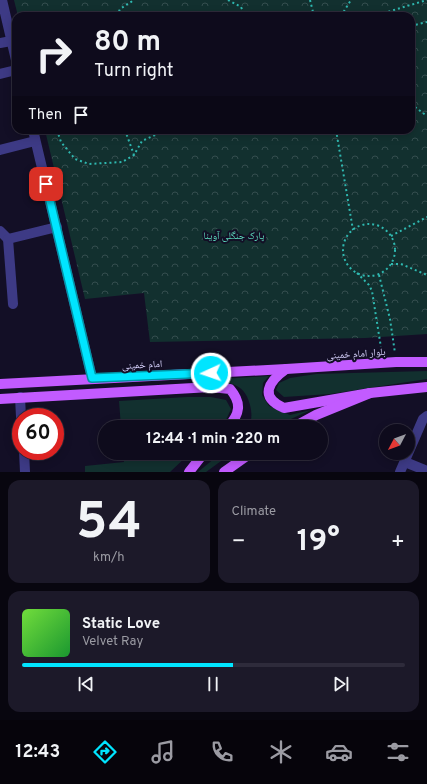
<!DOCTYPE html>
<meta charset="utf-8">
<style>
:root{--surface:#0e0b1c;--page:#1c1929;--text:#f1f3f6;--muted:#9b9ba3;--line:#2e2b3b;--accent:#00e5ff}
body{margin:0;font-family:Overpass,"Noto Naskh Arabic",sans-serif;background:var(--page);color:var(--text);height:100vh;display:flex;flex-direction:column;font-size:15px;white-space:nowrap}
*{box-sizing:border-box;margin:0}
p{font-size:13px;color:var(--muted)}
.icon{flex:none;width:22px;height:22px;fill:none;stroke:currentColor;stroke-width:2;stroke-linecap:round;stroke-linejoin:round}
.map{position:relative;height:472px;overflow:hidden}
.side{display:flex;flex-direction:column;gap:8px;padding:8px;background:#08060f;flex:1}
.side>*{flex:none}
.guide{position:absolute;left:12px;top:12px;width:403px;height:122px;border-radius:12px;box-shadow:0 2px 10px #0003,0 0 0 1px var(--line);background:#0e0b1c;color:var(--text);overflow:hidden}
.needle{width:26px;rotate:229deg}
.controls{position:absolute;left:379px;top:424px;display:grid;gap:8px}
.controls a{display:grid;place-items:center;width:36px;height:36px;border-radius:50%;background:var(--surface);box-shadow:0 2px 10px #0003,0 0 0 1px var(--line);font-size:20px}
.speed{position:absolute;left:12px;top:408px;display:flex;gap:8px;font-size:20px;font-weight:700;text-align:center}
.speed>*{display:grid;place-content:center;width:52px;height:52px;border-radius:50%;background:var(--surface);box-shadow:0 2px 10px #0003,0 0 0 1px var(--line);line-height:1}
.speed .limit{border:6px solid #d22;background:#fff;color:#111}
.pin{position:absolute;display:grid;place-items:center;width:34px;height:34px;color:#fff;margin:-17px;border-radius:8px;box-shadow:0 2px 6px #0006}
.me{position:absolute;width:44px;margin:-22px;rotate:267deg;stroke-linejoin:round;filter:drop-shadow(0 0 3px #0008)}
.turn{display:flex;align-items:center;gap:14px;height:84px;padding:0 16px;font-size:18px}
.turn .icon{width:52px;height:52px;stroke-width:2.5}
.turn b{display:block;font-size:28px;line-height:34px}
.then{display:flex;align-items:center;height:38px;padding:0 16px;background:#0003;gap:8px;font-size:15px}
.big{font-size:30px;font-weight:700;line-height:1.1}
.side .widget{flex:1;display:flex;flex-direction:column;justify-content:center;gap:6px;min-width:0;padding:0 14px;border-radius:12px;background:var(--page)}
.side .dial{align-items:center;gap:0}
.dial b{font-size:52px;line-height:1}
.song{display:flex;align-items:center;gap:12px}
.cover{width:48px;height:48px;border-radius:6px;background:linear-gradient(135deg,hsl(100 70% 55%),hsl(130 70% 35%))}
.played{height:4px;border-radius:2px;background:linear-gradient(90deg,var(--accent) 55%,var(--line) 55%)}
.keys{display:flex;justify-content:space-around;direction:ltr}
.heat{display:flex;justify-content:space-between;align-items:center;font-size:22px;direction:ltr}
.side .tiles{flex:1;display:grid;gap:8px;grid-template-columns:1fr 1fr}
.widget:last-child{grid-column:span 2}
.trip{position:absolute;left:98px;top:420px;width:230px;height:40px;border-radius:20px;background:var(--surface);box-shadow:0 2px 10px #0003,0 0 0 1px var(--line);font-weight:700;line-height:40px;text-align:center}
.menu{display:flex;height:64px;justify-content:space-around;align-items:center;background:#06040b;color:var(--muted)}
.menu .icon{width:28px;height:28px}
.menu .active{color:var(--accent)}
.menu b{font-size:18px;color:var(--text)}
.map>svg:first-child{display:block}
.grass{fill:#12302f}
.forest{fill:url(#forest-crowns)}
.lines{fill:none;stroke-linecap:round;stroke-linejoin:round}
.path{stroke:#2fb8b0;stroke-width:2;stroke-dasharray:2 3;stroke-linecap:butt}
.minor{stroke:#3d3a85;stroke-width:10}
.major{stroke:#c25bff;stroke-width:10}
.route-casing{stroke:#0095a6;stroke-width:10}
.route{stroke:#00e5ff;stroke-width:7}
.labels{text-anchor:middle;stroke-width:4;stroke-linejoin:round;paint-order:stroke}
.park-label{font-size:10px;fill:#5fe0c0;stroke:#130f26}
.street-label{font-size:10px;fill:#d9d4ff;stroke:#130f26}
</style>
<div class="map">
<svg width="427" height="472" viewBox="0 0 427 472">
<defs>
<pattern id="forest-crowns" width="20" height="18" patternUnits="userSpaceOnUse"><rect width="20" height="18" fill="#12302f"/><path d="M2 6a3 3 0 1 1 6 0M12 15a3 3 0 1 1 6 0" fill="none" stroke="#344d4e"/></pattern>
</defs>
<rect width="100%" height="100%" fill="#130f26"/>
<!-- grass -->
<g class="grass">
<path d="M427 371V379L330 394 284 397 276 390 279 383 290 378 316 374Z"/>
<path d="M269 376 263 383 262 395 269 406 290 415 311 410 273 427H249C252 419 252 413 250 405 244 380 226 383 204 380Z"/>
<path d="M187 397H211L226 400 231 409 226 420 218 427H121L119 401Z"/>
<path d="M123 453H190L170 472H85V466L124 462Z"/>
<path d="M221 453H232L206 472H198Z"/>
</g>
<!-- forest -->
<path class="forest" d="M14 0H427V334L365 338 150 342 144 293 85 299 45 130H411V16H18Z"/>
<g class="lines">
<!-- path -->
<g class="path">
<path d="M228 0 241 7 245 16"/>
<path d="M310 0 314 16"/>
<path d="M117 16 120 9 134 0"/>
<path d="M341 16 351 0"/>
<path d="M374 16 427 0"/>
<path d="M411 26 427 22"/>
<path d="M411 104 427 116"/>
<path d="M57 130 61 142 75 159 89 164 122 162 134 155 142 141 166 130"/>
<path d="M125 130 134 155"/>
<path d="M336 130 353 230"/>
<circle cx="369" cy="250" r="26"/>
<path d="M391 236 427 217"/>
<path d="M391 264H401L427 275"/>
<path d="M357 273 369 285 372 291 382 354"/>
<path d="M379 275 390 319 395 353"/>
</g>
<!-- minor -->
<g class="minor">
<path d="M2 0 16 60"/>
<path d="M0 43 11 41"/>
<path d="M0 74 16 70"/>
<path d="M33 130 92 378"/>
<path d="M0 150 35 141"/>
<path d="M0 231 8 239"/>
<path d="M13 304 8 239 57 227"/>
<path d="M20 397 21 417"/>
<path d="M24 451 25 472"/>
<path d="M405 462 427 471"/>
<path d="M400 472 423 419 427 416"/>
</g>
<!-- major -->
<g class="major">
<path d="M286 369C268 382 259 397 284 408L370 393"/>
<path d="M0 384 286 369 396 362H427"/>
<path d="M0 399 211 387 230 389C242 403 240 414 228 427"/>
<path d="M294 427 316 415 370 393 427 387"/>
<path d="M189 472 204 453"/>
<path d="M224 472 251 453"/>
</g>
</g>
<g class="lines">
<!-- route casing -->
<g class="route-casing">
<path id="route" d="M46 184 92 378 211 373"/>
</g>
<!-- route -->
<use href="#route" class="route"/>
</g>
<g class="labels">
<!-- park labels -->
<g class="park-label">
<text x="234" y="239">پارک جنگلی آوینا</text>
</g>
<!-- street labels -->
<g class="street-label">
<text transform="translate(356 353) rotate(-4)" y="4">بلوار امام خمینی</text>
<text transform="translate(142 364) rotate(-3)" y="4">امام خمینی</text>
</g>
</g>
</svg>
<div class="controls">
<a><svg class="needle" viewBox="-14 -14 28 28"><path d="M0-13l5 13h-10z" fill="#e53935"/><path d="M0 13l5-13h-10z" fill="#9b9ba3"/></svg></a>
</div>
<div class="speed"><div class="limit">60</div></div>
<div class="pin" style="left:46px;top:184px;background:#d93025"><svg class="icon" aria-label="arrive" viewBox="0 0 24 24"><path d="M6 21V4h12l-3 4 3 4H6"/></svg></div>
<svg class="me" style="left:211px;top:373px" viewBox="-20 -20 40 40"><circle r="17" fill="#00e5ff" stroke="#fff" stroke-width="3"/><path d="M0-11L8 9 0 5-8 9z" fill="#fff"/></svg>
<div class="trip">12:44 · 1 min · 220 m</div>
<div class="guide">
<div class="turn"><svg class="icon" aria-label="right" viewBox="0 0 24 24"><path d="M7 20v-9h11M14 6l5 5-5 5"/></svg><div><b>80 m</b>Turn right</div></div>
<div class="then">Then<svg class="icon" aria-label="arrive" viewBox="0 0 24 24"><path d="M6 21V4h12l-3 4 3 4H6"/></svg></div>
</div>
</div>
<section class="side">
<div class="tiles">
<div class="widget dial"><b>54</b><p>km/h</p></div>
<div class="widget"><p>Climate</p>
<div class="heat"><a>−</a><b class="big">19°</b><a>+</a></div>
</div>
<div class="widget">
<div class="song"><i class="cover"></i><div><b>Static Love</b><p>Velvet Ray</p></div></div>
<div class="played"></div>
<div class="keys"><svg class="icon" aria-label="previous" viewBox="0 0 24 24"><path d="M18 5L8 12l10 7zM5 5v14"/></svg><svg class="icon" aria-label="pause" viewBox="0 0 24 24"><path d="M8 5v14M16 5v14"/></svg><svg class="icon" aria-label="next" viewBox="0 0 24 24"><path d="M6 5l10 7-10 7zM19 5v14"/></svg></div>
</div>
</div>
</section>
<nav class="menu">
<b>12:43</b>
<svg class="icon active" aria-label="directions" viewBox="0 0 24 24"><path d="M12 3l9 9-9 9-9-9zM9 14v-3h6M13 9l2 2-2 2"/></svg>
<svg class="icon" aria-label="music" viewBox="0 0 24 24"><path d="M9 18V5l10-2v13"/><circle cx="6" cy="18" r="3"/><circle cx="16" cy="16" r="3"/></svg>
<svg class="icon" aria-label="phone" viewBox="0 0 24 24"><path d="M5 4h4l2 5-3 2q2 4 5 5l2-3 5 2v4C11 20 4 13 5 4z"/></svg>
<svg class="icon" aria-label="climate" viewBox="0 0 24 24"><path d="M12 3v18M4 7l16 10M4 17L20 7"/></svg>
<svg class="icon" aria-label="car" viewBox="0 0 24 24"><path d="M5 17H2v-5l4-1 3-4h7l3 4 3 1v5h-3M9 17h6M6 11h13"/><circle cx="7" cy="17" r="2"/><circle cx="17" cy="17" r="2"/></svg>
<svg class="icon" aria-label="filters" viewBox="0 0 24 24"><path d="M4 7h16M4 17h16"/><circle cx="9" cy="7" r="2"/><circle cx="15" cy="17" r="2"/></svg>
</nav>
